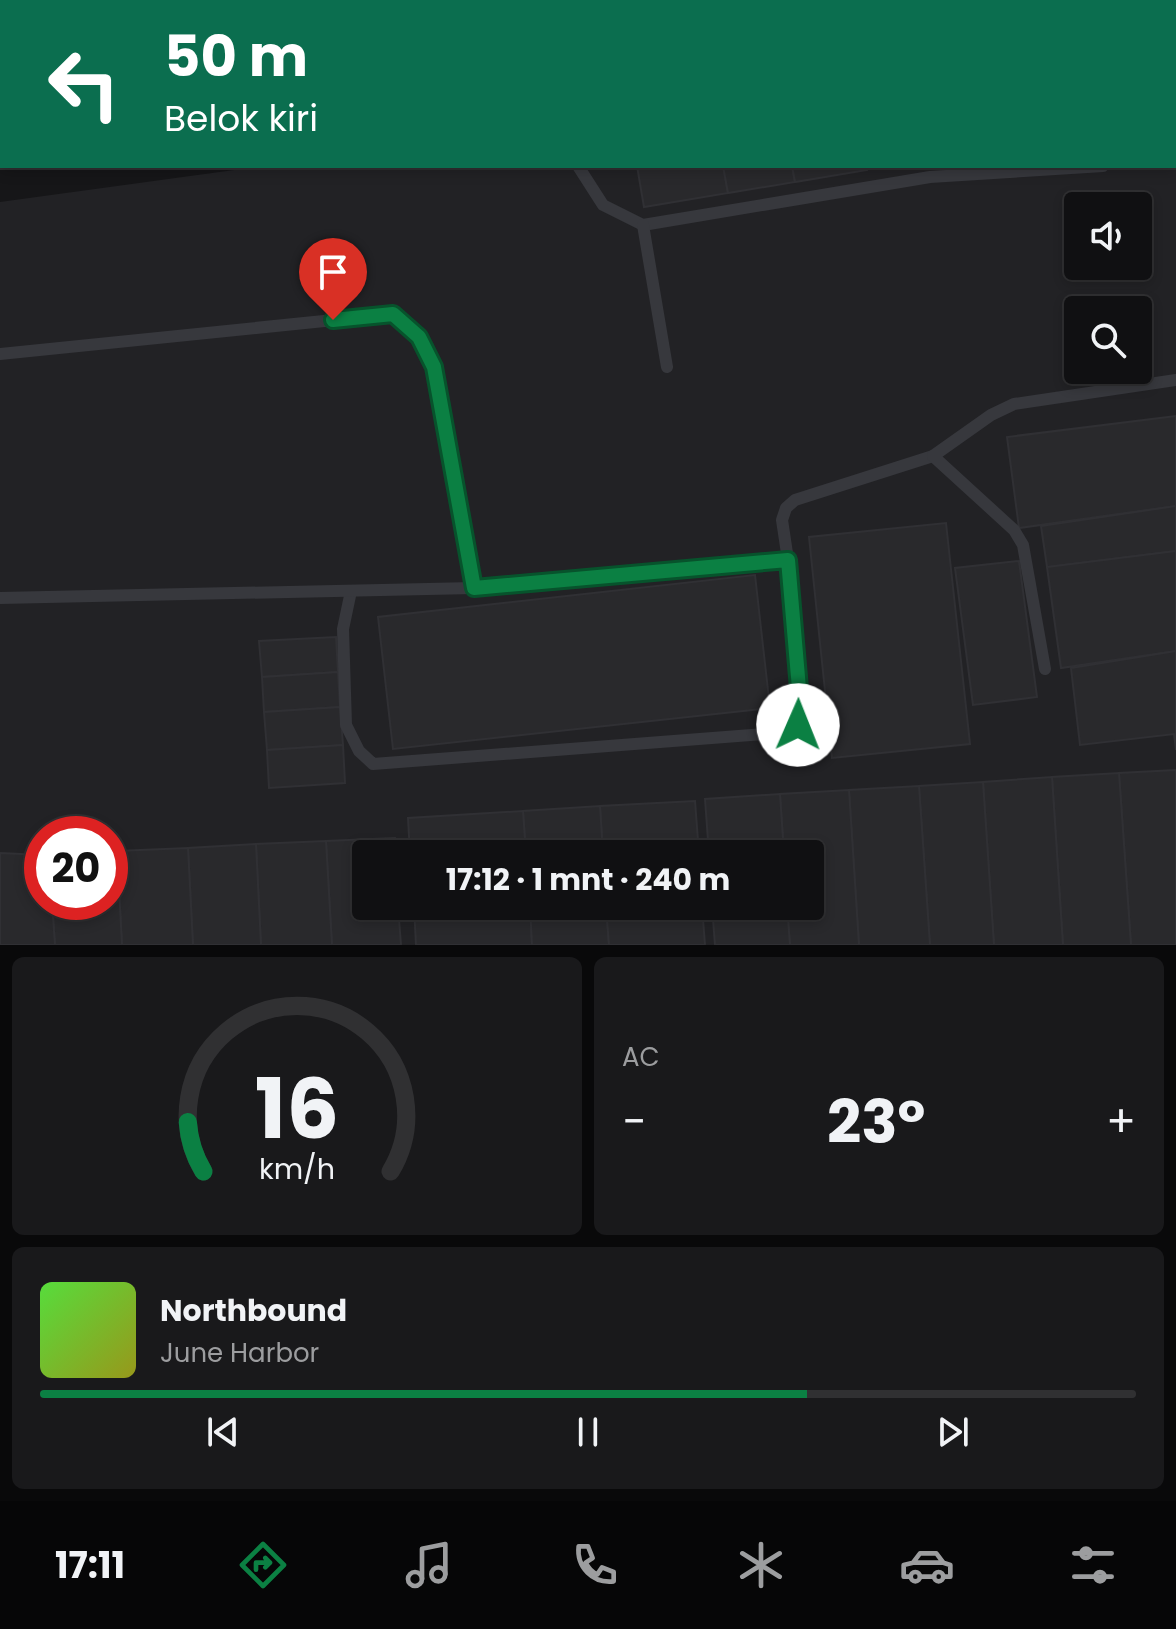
<!DOCTYPE html>
<html lang="id">
<meta charset="utf-8">
<style>
:root{--surface:#101012;--page:#19191b;--text:#f1f3f6;--muted:#9c9d9f;--line:#303032;--accent:#0b8043}
body{margin:0;font-family:Poppins,sans-serif;background:var(--page);color:var(--text);height:100vh;display:flex;flex-direction:column;font-size:30px;white-space:nowrap}
*{box-sizing:border-box;margin:0}
p{font-size:26px;color:var(--muted)}
.icon{flex:none;width:44px;height:44px;fill:none;stroke:currentColor;stroke-width:2;stroke-linecap:round;stroke-linejoin:round}
.map{position:relative;height:945px;overflow:hidden}
.details{display:flex;flex-direction:column;gap:12px;padding:12px;background:#09090a;flex:1}
.details>*{flex:none}
.banner{position:absolute;left:0px;top:0px;width:1176px;height:168px;box-shadow:0 4px 12px #0003,0 0 0 2px var(--line);background:#0b6e4f;color:#fff;overflow:hidden}
.controls{position:absolute;left:1064px;top:192px;display:grid;gap:16px}
.controls a{display:grid;place-items:center;width:88px;height:88px;border-radius:8px;background:var(--surface);box-shadow:0 4px 12px #0003,0 0 0 2px var(--line);font-size:40px}
.speed{position:absolute;left:24px;top:816px;display:flex;gap:16px;font-size:40px;font-weight:700;text-align:center}
.speed>*{display:grid;place-content:center;width:104px;height:104px;border-radius:50%;background:var(--surface);box-shadow:0 4px 12px #0003,0 0 0 2px var(--line);line-height:1}
.speed .limit{border:12px solid #d22;background:#fff;color:#111}
.pin{position:absolute;display:grid;place-items:center;width:68px;height:68px;color:#fff;margin:-82px -34px;border-radius:50% 50% 50% 0;rotate:-45deg;box-shadow:0 0 8px #0007}
.pin .icon{rotate:45deg}
.me{position:absolute;width:88px;margin:-44px;rotate:1deg;stroke-linejoin:round;filter:drop-shadow(0 0 6px #0008)}
.turn{display:flex;align-items:center;gap:28px;height:168px;padding:0 32px;font-size:36px}
.turn .icon{width:104px;height:104px;stroke-width:2.5}
.turn b{display:block;font-size:56px;line-height:68px}
.big{font-size:60px;font-weight:700;line-height:1.1}
.details .tile{flex:1;display:flex;flex-direction:column;justify-content:center;gap:12px;min-width:0;padding:0 28px;border-radius:12px;background:var(--page)}
.details .dial{align-items:center;gap:0}
.dial svg{height:208px;overflow:visible;fill:none;stroke:var(--line);stroke-width:7;stroke-linecap:round;text-anchor:middle}
.dial text{fill:var(--text);stroke:none}
.song{display:flex;align-items:center;gap:24px}
.cover{width:96px;height:96px;border-radius:12px;background:linear-gradient(135deg,hsl(110 70% 55%),hsl(60 70% 35%))}
.played{height:8px;border-radius:4px;background:linear-gradient(90deg,var(--accent) 70%,var(--line) 70%)}
.keys{display:flex;justify-content:space-around;direction:ltr}
.heat{display:flex;justify-content:space-between;align-items:center;font-size:44px;direction:ltr}
.details .tiles{flex:1;display:grid;gap:12px;grid-template-columns:1fr 1fr}
.tile:last-child{grid-column:span 2}
.trip{position:absolute;left:352px;top:840px;width:472px;height:80px;border-radius:8px;background:var(--surface);box-shadow:0 4px 12px #0003,0 0 0 2px var(--line);font-weight:700;line-height:80px;text-align:center}
.dock{display:flex;height:128px;justify-content:space-around;align-items:center;background:#060607;color:var(--muted)}
.dock .icon{width:56px;height:56px}
.dock .on{color:var(--accent)}
.dock b{font-size:36px;color:var(--text)}
.map>svg:first-child{display:block}
.built{fill:#222225;fill-rule:evenodd}
.building{fill:#29292c;stroke:#303034;stroke-width:2}
.lines{fill:none;stroke-linecap:round;stroke-linejoin:round}
.lane{stroke:#37383d;stroke-width:12}
.route-casing{stroke:#07532c;stroke-width:20}
.route{stroke:#0b8043;stroke-width:14}
</style>
<div class="map">
<svg width="1176" height="945" viewBox="0 0 1176 945">
<rect width="100%" height="100%" fill="#161618"/>
<!-- built -->
<path class="built" d="M597 0H1176V945H0V202L264 166H1174V2ZM1078 206H1138V266H1078ZM1078 310H1138V370H1078ZM42 834H110V902H42ZM366 854H810V906H366Z"/>
<!-- building -->
<g class="building">
<path d="M637 166H723L728 193 644 207Z"/>
<path d="M723 166H792L795 182 728 193Z"/>
<path d="M792 166H866L867 170 795 182Z"/>
<path d="M1176 416V506L1019 528 1007 437Z"/>
<path d="M1176 506V551L1047 567 1041 526Z"/>
<path d="M946 523 970 744 832 758 809 537Z"/>
<path d="M1176 551V651L1061 668 1047 567Z"/>
<path d="M1019 561 1037 697 973 705 955 568Z"/>
<path d="M755 575 770 708 393 749 378 617Z"/>
<path d="M336 637 338 672 262 677 259 641Z"/>
<path d="M1176 651V750L1174 734 1080 745 1071 668Z"/>
<path d="M338 672 340 707 264 712 262 677Z"/>
<path d="M340 707 343 745 267 750 264 712Z"/>
<path d="M343 745 345 783 269 788 267 750Z"/>
<path d="M1176 770V945H1131L1119 773Z"/>
<path d="M1119 773 1131 945H1063L1052 777Z"/>
<path d="M1052 777 1063 945H994L983 782Z"/>
<path d="M983 782 994 945H930L919 786Z"/>
<path d="M919 786 930 945H859L849 790Z"/>
<path d="M849 790 859 945H790L787 906H810V854H784L780 794Z"/>
<path d="M780 794 784 854H709L705 799Z"/>
<path d="M695 801 699 854H603L600 806Z"/>
<path d="M600 806 603 854H526L523 811Z"/>
<path d="M523 811 526 854H410L408 818Z"/>
<path d="M395 838 396 854H366V906H398L401 945H332L326 841Z"/>
<path d="M326 841 332 945H261L256 844Z"/>
<path d="M256 844 261 945H193L188 848Z"/>
<path d="M188 848 193 945H122L117 851Z"/>
<path d="M117 851 122 945H55L52 902H110V852Z"/>
<path d="M0 853 42 855V902H52L55 945H0Z"/>
<path d="M414 906H530L532 945H416Z"/>
<path d="M530 906H606L609 945H532Z"/>
<path d="M606 906H702L705 945H609Z"/>
<path d="M712 906H787L790 945H715Z"/>
</g>
<g class="lines">
<!-- lane -->
<g class="lane">
<path d="M1174 161H1176"/>
<path d="M578 166 603 205 643 225 930 177 1103 166"/>
<path d="M643 225 667 367"/>
<path d="M0 354 393 314 419 337 434 367 474 588"/>
<path d="M351 591 343 629 346 725 359 751 373 764 791 732 798 725 801 712 788 560 782 520 786 508 795 500 933 456"/>
<path d="M0 598 474 588 788 560"/>
<path d="M1045 669 1023 545 1014 530 933 456 991 415 1014 404 1176 380"/>
</g>
</g>
<g class="lines">
<!-- route casing -->
<g class="route-casing">
<path id="route" d="M333 320 393 314 419 337 434 367 474 588 788 560 801 712 798 725"/>
</g>
<!-- route -->
<use href="#route" class="route"/>
</g>
</svg>
<div class="controls">
<a><svg class="icon" aria-label="sound" viewBox="0 0 24 24"><path d="M4 9h4l5-4v14l-5-4H4zM17 9q2 3 0 6"/></svg></a>
<a><svg class="icon" aria-label="search" viewBox="0 0 24 24"><circle cx="10" cy="10" r="6"/><path d="M15 15l6 6"/></svg></a>
</div>
<div class="speed"><div class="limit">20</div></div>
<div class="pin" style="left:333px;top:320px;background:#d93025"><svg class="icon" aria-label="arrive" viewBox="0 0 24 24"><path d="M6 21V4h12l-3 4 3 4H6"/></svg></div>
<svg class="me" style="left:798px;top:725px" viewBox="-20 -20 40 40"><circle r="19" fill="#fff"/><path d="M0-13L10 11 0 6-10 11z" fill="#0b8043"/></svg>
<div class="trip">17:12 · 1 mnt · 240 m</div>
<div class="banner">
<div class="turn"><svg class="icon" aria-label="left" viewBox="0 0 24 24"><path d="M17 20v-9H6M10 6l-5 5 5 5"/></svg><div><b>50 m</b>Belok kiri</div></div>
</div>
</div>
<section class="details">
<div class="tiles">
<div class="tile dial"><svg viewBox="0 0 100 80">
<path d="M14 69A42 42 0 1 1 86 69"/>
<path d="M14 69A42 42 0 0 1 8 50" stroke="#0b8043"/>
<text x="50" y="56" font-size="32" font-weight="700">16</text>
<text x="50" y="72" font-size="11">km/h</text>
</svg></div>
<div class="tile"><p>AC</p>
<div class="heat"><a>−</a><b class="big">23°</b><a>+</a></div>
</div>
<div class="tile">
<div class="song"><i class="cover"></i><div><b>Northbound</b><p>June Harbor</p></div></div>
<div class="played"></div>
<div class="keys"><svg class="icon" aria-label="previous" viewBox="0 0 24 24"><path d="M18 5L8 12l10 7zM5 5v14"/></svg><svg class="icon" aria-label="pause" viewBox="0 0 24 24"><path d="M8 5v14M16 5v14"/></svg><svg class="icon" aria-label="next" viewBox="0 0 24 24"><path d="M6 5l10 7-10 7zM19 5v14"/></svg></div>
</div>
</div>
</section>
<nav class="dock">
<b>17:11</b>
<svg class="icon on" aria-label="directions" viewBox="0 0 24 24"><path d="M12 3l9 9-9 9-9-9zM9 14v-3h6M13 9l2 2-2 2"/></svg>
<svg class="icon" aria-label="music" viewBox="0 0 24 24"><path d="M9 18V5l10-2v13"/><circle cx="6" cy="18" r="3"/><circle cx="16" cy="16" r="3"/></svg>
<svg class="icon" aria-label="phone" viewBox="0 0 24 24"><path d="M5 4h4l2 5-3 2q2 4 5 5l2-3 5 2v4C11 20 4 13 5 4z"/></svg>
<svg class="icon" aria-label="climate" viewBox="0 0 24 24"><path d="M12 3v18M4 7l16 10M4 17L20 7"/></svg>
<svg class="icon" aria-label="car" viewBox="0 0 24 24"><path d="M5 17H2v-5l4-1 3-4h7l3 4 3 1v5h-3M9 17h6M6 11h13"/><circle cx="7" cy="17" r="2"/><circle cx="17" cy="17" r="2"/></svg>
<svg class="icon" aria-label="filters" viewBox="0 0 24 24"><path d="M4 7h16M4 17h16"/><circle cx="9" cy="7" r="2"/><circle cx="15" cy="17" r="2"/></svg>
</nav>
